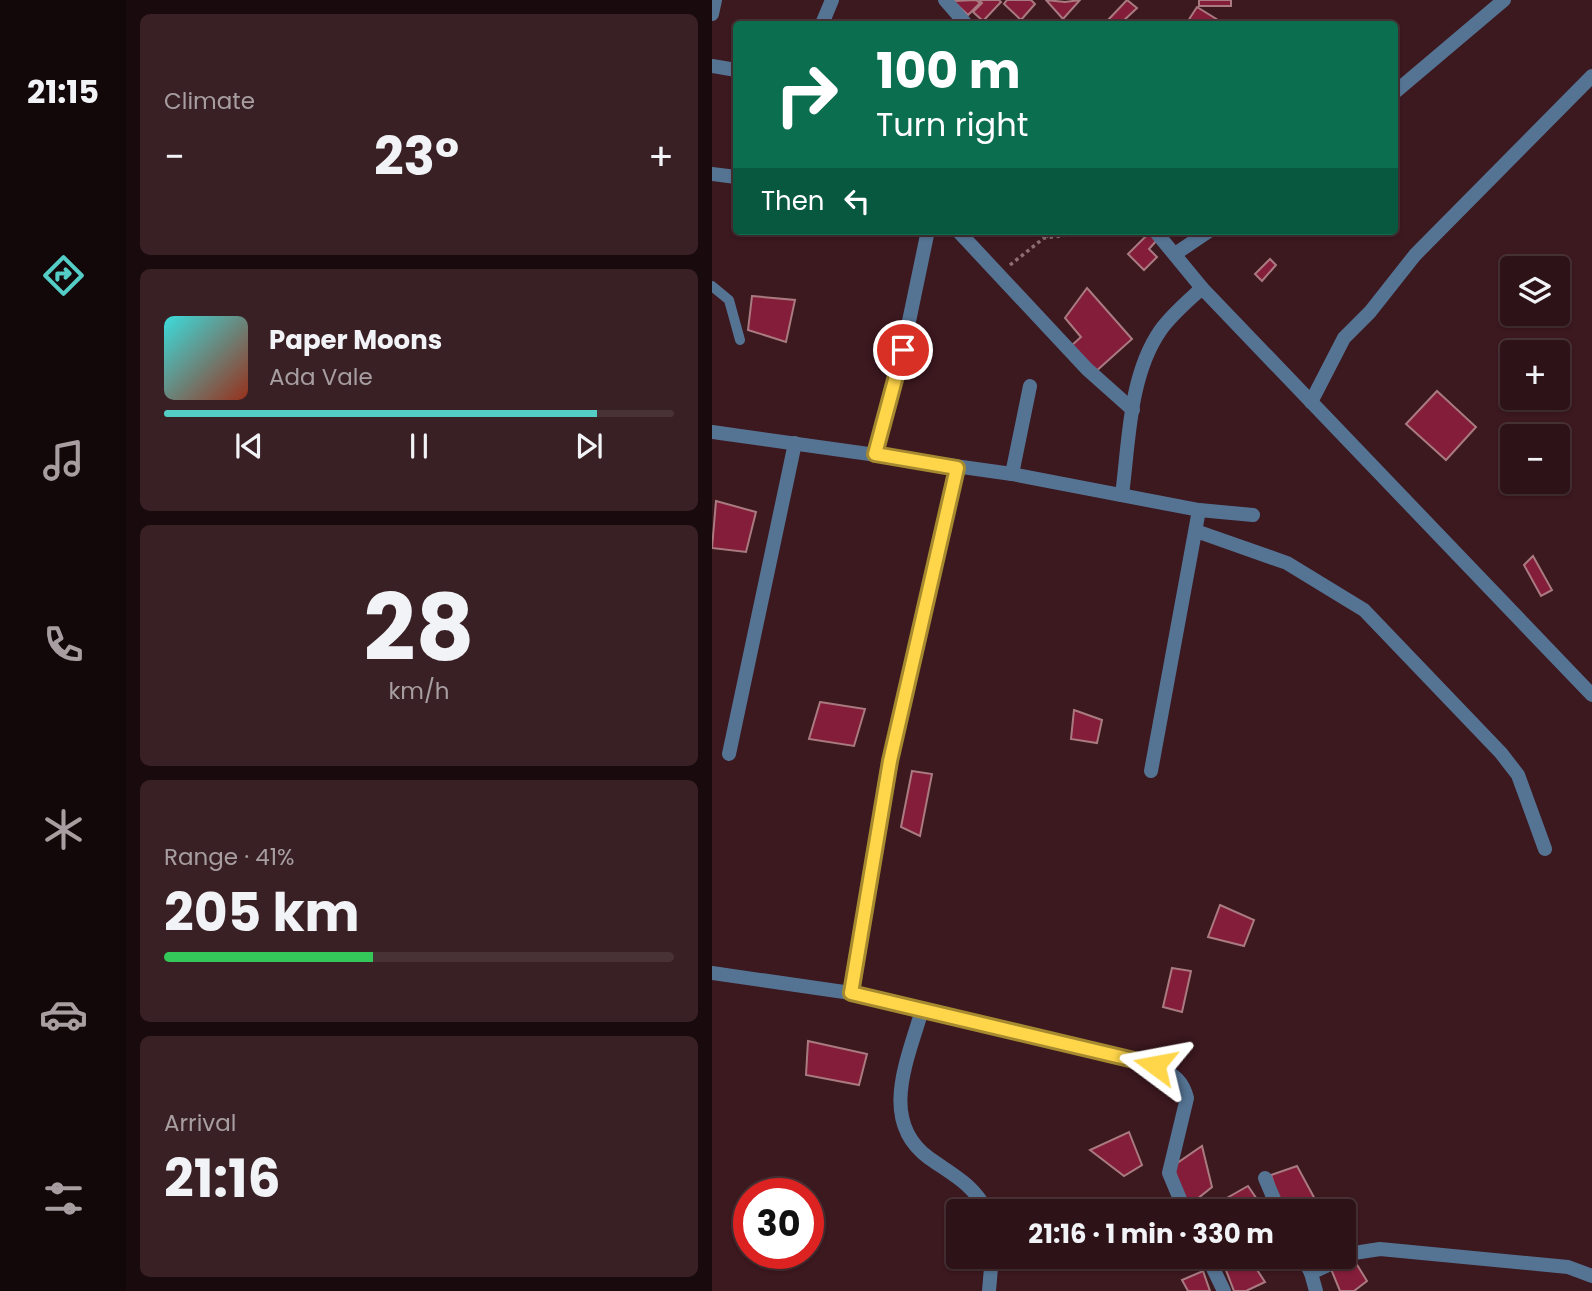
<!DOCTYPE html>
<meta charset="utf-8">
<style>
:root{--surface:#2d1217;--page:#392024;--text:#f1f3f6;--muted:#a79ea1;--line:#483236;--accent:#54cdc6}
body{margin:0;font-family:Poppins,sans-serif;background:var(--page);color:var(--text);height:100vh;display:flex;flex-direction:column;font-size:26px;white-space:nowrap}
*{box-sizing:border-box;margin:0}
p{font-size:23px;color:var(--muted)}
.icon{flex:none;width:38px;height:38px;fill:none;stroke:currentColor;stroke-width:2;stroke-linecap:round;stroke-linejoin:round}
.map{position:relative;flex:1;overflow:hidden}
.sheet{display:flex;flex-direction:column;gap:14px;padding:14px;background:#190a0d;width:586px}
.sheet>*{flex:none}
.hud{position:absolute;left:21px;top:21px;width:665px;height:214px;border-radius:7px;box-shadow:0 2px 5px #0004,0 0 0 2px var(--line);background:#0b6e4f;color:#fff;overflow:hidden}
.controls{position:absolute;left:788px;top:256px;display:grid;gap:14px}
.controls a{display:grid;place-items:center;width:70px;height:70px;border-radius:7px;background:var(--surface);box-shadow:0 2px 5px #0004,0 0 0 2px var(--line);font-size:35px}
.speed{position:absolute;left:21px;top:1178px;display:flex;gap:14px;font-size:35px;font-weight:700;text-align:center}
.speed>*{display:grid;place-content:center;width:91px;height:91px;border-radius:50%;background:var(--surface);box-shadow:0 2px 5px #0004,0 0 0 2px var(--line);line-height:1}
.speed .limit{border:10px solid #d22;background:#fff;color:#111}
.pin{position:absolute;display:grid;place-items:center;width:60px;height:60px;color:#fff;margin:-30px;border:4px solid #fff;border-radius:50%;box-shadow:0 2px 7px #0007}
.me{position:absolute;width:77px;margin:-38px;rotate:283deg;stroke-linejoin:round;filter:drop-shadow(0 0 5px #0008)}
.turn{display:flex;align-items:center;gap:24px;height:147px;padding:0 28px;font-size:32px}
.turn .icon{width:91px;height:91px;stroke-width:2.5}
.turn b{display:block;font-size:49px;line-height:60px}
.then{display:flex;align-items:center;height:66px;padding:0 28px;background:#0003;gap:14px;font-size:26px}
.big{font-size:52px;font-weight:700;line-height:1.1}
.sheet .card{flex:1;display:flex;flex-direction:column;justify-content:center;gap:10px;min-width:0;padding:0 24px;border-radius:10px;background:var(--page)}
.sheet .dial{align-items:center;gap:0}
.dial b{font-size:91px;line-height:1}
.song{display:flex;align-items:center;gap:21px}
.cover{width:84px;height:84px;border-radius:10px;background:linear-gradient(135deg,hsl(180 70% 55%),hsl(10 70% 35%))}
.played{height:7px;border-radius:4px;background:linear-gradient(90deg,var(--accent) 85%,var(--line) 85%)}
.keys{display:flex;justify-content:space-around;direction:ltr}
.heat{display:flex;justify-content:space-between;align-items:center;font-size:38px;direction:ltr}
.charge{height:10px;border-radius:5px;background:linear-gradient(90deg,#34c759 41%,var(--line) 0)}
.trip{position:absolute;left:234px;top:1199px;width:410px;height:70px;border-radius:7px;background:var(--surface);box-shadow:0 2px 5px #0004,0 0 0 2px var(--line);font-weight:700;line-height:70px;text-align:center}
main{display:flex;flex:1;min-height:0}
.tabs{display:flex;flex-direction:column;width:126px;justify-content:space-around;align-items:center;background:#120709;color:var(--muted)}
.tabs .icon{width:49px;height:49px}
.tabs .on{color:var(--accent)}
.tabs b{font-size:32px;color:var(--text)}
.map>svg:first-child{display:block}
.building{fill:#841d3a;stroke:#a97b81;stroke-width:2}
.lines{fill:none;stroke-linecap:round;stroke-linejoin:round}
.path{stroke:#8e6f74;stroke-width:3.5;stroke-dasharray:3.5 3.5;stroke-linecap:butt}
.lane{stroke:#557494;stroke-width:10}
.street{stroke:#557494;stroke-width:14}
.route-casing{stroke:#a68a30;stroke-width:18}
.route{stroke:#ffd54a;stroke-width:12}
</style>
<main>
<nav class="tabs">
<b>21:15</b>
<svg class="icon on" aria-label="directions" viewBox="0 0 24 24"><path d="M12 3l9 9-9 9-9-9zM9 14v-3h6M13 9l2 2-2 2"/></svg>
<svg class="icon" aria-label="music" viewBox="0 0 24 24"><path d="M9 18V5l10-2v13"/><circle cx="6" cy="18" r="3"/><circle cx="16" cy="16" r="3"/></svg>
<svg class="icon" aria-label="phone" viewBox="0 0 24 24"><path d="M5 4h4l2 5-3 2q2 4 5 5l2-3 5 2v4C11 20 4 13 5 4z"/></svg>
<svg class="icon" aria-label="climate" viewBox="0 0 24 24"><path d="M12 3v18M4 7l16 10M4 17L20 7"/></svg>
<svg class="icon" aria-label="car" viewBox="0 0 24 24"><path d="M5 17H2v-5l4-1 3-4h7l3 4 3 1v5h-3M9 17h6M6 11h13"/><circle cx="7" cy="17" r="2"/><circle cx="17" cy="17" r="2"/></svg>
<svg class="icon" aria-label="filters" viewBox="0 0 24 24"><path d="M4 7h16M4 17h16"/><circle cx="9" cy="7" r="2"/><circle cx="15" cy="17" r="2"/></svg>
</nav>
<section class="sheet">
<div class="card"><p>Climate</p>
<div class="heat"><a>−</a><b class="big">23°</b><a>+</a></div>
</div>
<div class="card">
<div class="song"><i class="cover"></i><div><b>Paper Moons</b><p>Ada Vale</p></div></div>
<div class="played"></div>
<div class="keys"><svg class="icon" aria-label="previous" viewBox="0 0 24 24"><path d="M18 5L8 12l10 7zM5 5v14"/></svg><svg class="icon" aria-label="pause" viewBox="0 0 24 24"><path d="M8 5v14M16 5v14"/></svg><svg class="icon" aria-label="next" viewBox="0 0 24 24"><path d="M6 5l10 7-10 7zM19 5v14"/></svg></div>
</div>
<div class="card dial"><b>28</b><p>km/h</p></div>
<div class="card"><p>Range · 41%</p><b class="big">205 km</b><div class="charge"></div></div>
<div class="card"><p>Arrival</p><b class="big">21:16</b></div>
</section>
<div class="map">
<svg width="880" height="1291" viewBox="0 0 880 1291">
<rect width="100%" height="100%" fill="#3c181f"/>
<!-- building -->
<g class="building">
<path d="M264 0 268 3 256 15 241 1Z"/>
<path d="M267 0H287L289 2 271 21 261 12 270 3Z"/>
<path d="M295 0H319L323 4 309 20 292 4Z"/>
<path d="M334 0 353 2 368 0 351 19Z"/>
<path d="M415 0 425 8 408 24H401L396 20Z"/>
<rect x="487" y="0" width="32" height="6"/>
<path d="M485 7 506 20 503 24H474Z"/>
<path d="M437 233 445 240 437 249 445 257 432 270 416 254Z"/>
<path d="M558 259 564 265 550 281 543 274Z"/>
<path d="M375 288 420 339 382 373 359 346 369 337 353 318Z"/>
<path d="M40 296 83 300 74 342 36 330Z"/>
<path d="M725 391 764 427 734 460 694 424Z"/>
<path d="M4 501 44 512 34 552 0 548Z"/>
<path d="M821 556 840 590 829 596 812 565Z"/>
<path d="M108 702 153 709 142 746 97 739Z"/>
<path d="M362 710 390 720 385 743 359 739Z"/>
<path d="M200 771 220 774 208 836 189 827Z"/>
<path d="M508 905 542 920 532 946 496 937Z"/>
<path d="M460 968 479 971 470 1012 451 1007Z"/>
<path d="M96 1041 155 1054 147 1085 94 1075Z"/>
<path d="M417 1132 430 1165 412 1176 378 1150Z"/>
<path d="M490 1146 500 1187 475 1207 461 1166Z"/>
<path d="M585 1166 604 1201 583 1211H570L559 1175Z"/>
<path d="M536 1186 553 1211H492Z"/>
<path d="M639 1255 655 1281 642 1291H628L619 1269Z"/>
<path d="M536 1256 553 1282 534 1291H522L510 1260Z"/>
<path d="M491 1271 498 1291H476L470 1280Z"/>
</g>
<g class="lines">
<!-- path -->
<g class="path">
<path d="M334 237 341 231"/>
<path d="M298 265 332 238 388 231"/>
</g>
<!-- lane -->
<path class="lane" d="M0 286 17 300 28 340"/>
<!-- street -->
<g class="street">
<path d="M233 0 254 24"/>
<path d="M0 14 3 0"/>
<path d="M110 24 120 0"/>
<path d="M0 66 24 70"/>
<path d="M682 93 792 0"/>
<path d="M0 174 24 177"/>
<path d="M246 231 375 369 421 410"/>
<path d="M443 231 490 288 880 695"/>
<path d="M463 254 497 231"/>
<path d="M599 402 632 338 658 312 703 255 880 76"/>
<path d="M0 432 300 474 487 510 541 515"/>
<path d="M163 454 191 350 215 235 212 231"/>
<path d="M300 474 318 386"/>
<path d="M410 495C417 442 417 376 448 331 459 315 476 301 490 288"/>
<path d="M484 531 575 563 652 610 789 753 806 775 833 849"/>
<path d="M17 754 83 443"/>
<path d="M439 771 487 510"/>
<path d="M0 973 139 993 443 1064C459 1074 470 1078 475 1098L457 1173 473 1211"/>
<path d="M139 993 179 761 245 468"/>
<path d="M210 1010C196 1059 166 1121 217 1158 241 1175 261 1184 275 1211"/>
<path d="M553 1178 567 1211"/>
<path d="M495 1256 512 1291"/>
<path d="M590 1256 599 1273"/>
<path d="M277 1291 280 1256"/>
<path d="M604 1291 599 1273 642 1253 668 1249 856 1267 880 1276"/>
</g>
</g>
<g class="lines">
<!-- route casing -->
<g class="route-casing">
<path id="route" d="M191 350 163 454 245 468 178 761 139 993 443 1065"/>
</g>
<!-- route -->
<use href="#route" class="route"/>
</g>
</svg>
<div class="controls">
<a><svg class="icon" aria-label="layers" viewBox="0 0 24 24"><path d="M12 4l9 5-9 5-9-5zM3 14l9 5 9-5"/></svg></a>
<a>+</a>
<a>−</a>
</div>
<div class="speed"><div class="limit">30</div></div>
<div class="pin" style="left:191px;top:350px;background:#d93025"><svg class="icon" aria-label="arrive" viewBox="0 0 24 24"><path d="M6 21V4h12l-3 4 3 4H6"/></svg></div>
<svg class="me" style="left:443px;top:1065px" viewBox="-20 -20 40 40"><path d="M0-17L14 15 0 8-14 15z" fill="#ffd54a" stroke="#fff" stroke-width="4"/></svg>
<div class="trip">21:16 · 1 min · 330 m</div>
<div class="hud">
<div class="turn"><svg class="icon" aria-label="right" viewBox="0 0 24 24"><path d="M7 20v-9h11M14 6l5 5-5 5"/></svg><div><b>100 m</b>Turn right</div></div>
<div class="then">Then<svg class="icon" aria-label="left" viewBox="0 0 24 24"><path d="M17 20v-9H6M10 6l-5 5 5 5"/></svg></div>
</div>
</div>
</main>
